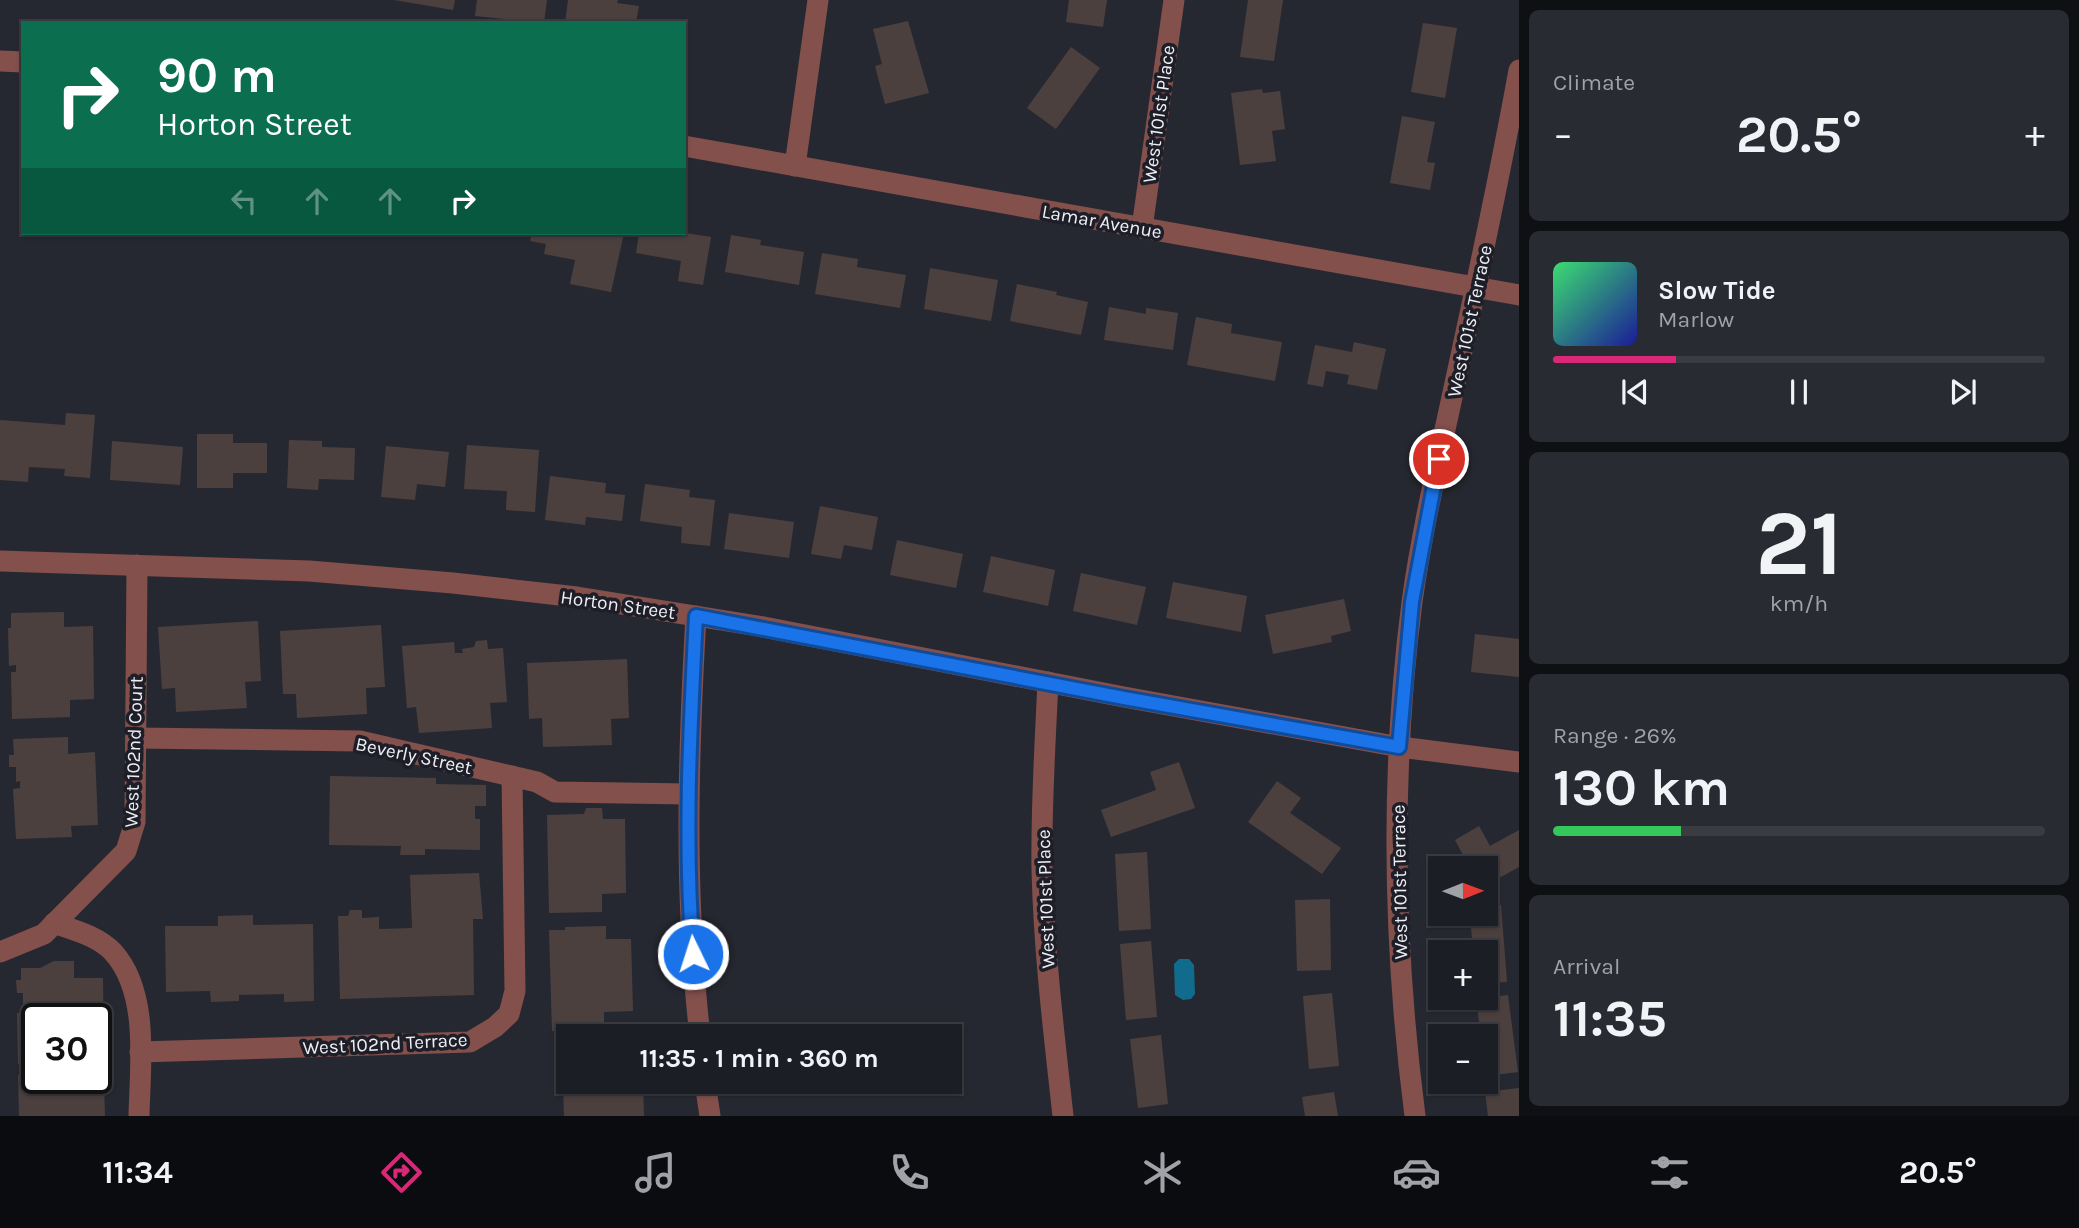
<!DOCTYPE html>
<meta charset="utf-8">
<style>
:root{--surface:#1c1e25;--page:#292b32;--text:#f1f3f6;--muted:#a0a2a7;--line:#3a3c42;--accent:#db2777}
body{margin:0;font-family:Karla,sans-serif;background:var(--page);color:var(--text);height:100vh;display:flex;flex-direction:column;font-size:26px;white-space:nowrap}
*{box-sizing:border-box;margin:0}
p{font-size:23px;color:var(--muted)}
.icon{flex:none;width:38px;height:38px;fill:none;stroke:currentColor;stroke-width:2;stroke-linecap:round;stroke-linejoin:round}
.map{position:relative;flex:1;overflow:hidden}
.panel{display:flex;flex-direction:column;gap:10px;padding:10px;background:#0f1014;width:560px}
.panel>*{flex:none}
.guide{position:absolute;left:21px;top:21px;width:665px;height:214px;border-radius:0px;box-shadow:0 2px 5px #0004,0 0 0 2px var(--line);background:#0b6e4f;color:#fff;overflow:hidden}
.needle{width:46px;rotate:89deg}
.controls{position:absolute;left:1428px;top:856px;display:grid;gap:14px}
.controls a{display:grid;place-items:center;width:70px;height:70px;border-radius:0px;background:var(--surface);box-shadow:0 2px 5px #0004,0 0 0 2px var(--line);font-size:35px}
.speed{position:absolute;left:21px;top:1003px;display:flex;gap:14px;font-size:35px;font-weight:700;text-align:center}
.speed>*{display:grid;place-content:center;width:91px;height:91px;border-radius:50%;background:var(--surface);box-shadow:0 2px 5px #0004,0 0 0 2px var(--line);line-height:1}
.speed .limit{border:4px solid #111;border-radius:10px;background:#fff;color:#111}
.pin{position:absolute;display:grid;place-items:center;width:60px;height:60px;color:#fff;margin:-30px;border:4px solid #fff;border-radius:50%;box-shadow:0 2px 7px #0007}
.me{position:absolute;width:77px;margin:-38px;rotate:356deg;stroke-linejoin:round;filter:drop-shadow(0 0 5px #0008)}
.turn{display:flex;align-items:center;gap:24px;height:147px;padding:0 21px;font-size:32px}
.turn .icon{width:91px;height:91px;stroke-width:2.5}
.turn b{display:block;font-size:49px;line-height:60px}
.lanes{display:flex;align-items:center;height:66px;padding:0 21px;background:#0003;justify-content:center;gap:35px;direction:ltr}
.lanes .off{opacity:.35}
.big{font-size:52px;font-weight:700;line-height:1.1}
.panel .tile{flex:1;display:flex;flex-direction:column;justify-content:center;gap:10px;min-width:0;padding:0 24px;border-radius:10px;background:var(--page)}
.panel .dial{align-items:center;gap:0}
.dial b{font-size:91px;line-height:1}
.song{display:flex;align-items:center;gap:21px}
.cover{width:84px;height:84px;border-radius:10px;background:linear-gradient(135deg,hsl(140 70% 55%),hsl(240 70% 35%))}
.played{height:7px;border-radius:4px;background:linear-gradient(90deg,var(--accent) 25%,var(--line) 25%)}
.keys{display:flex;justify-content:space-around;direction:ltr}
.heat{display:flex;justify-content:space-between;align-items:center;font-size:38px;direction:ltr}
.charge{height:10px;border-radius:5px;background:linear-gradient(90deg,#34c759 26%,var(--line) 0)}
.trip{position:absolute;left:556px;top:1024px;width:406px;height:70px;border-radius:0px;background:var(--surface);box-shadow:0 2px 5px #0004,0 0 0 2px var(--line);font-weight:700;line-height:70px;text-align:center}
.dock{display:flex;height:112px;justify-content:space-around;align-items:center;background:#0b0c0f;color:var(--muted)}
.dock .icon{width:49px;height:49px}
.dock .on{color:var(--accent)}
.dock b{font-size:32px;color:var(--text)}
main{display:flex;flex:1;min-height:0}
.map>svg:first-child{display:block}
.water{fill:#116b8d}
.building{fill:#4c403e}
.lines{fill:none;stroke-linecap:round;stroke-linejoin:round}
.minor{stroke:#83504c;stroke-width:21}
.route-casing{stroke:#114b97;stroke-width:18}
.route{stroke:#1a73e8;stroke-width:12}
.labels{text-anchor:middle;stroke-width:7;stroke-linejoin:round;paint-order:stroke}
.street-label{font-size:19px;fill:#eeeff5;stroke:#1d1e27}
</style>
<main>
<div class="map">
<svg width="1519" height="1116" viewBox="0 0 1519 1116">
<rect width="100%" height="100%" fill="#262831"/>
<!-- water -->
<path class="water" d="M1179 959H1189L1194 965 1195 994 1191 999 1183 1000 1175 995 1174 964Z"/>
<!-- building -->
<g class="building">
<path d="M394 0H455L453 10Z"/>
<path d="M477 0H547L544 23 475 16Z"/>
<path d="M568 0H618L617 3 639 6 636 23H565Z"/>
<path d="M1069 0H1107L1103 27 1066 22Z"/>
<path d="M1248 0H1283L1274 61 1240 57Z"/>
<path d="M908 21 929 93 885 104 875 66 882 64 873 29Z"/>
<path d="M1423 23 1457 28 1445 98 1411 92Z"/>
<path d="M1071 47 1100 68 1056 129 1027 108Z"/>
<path d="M1262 89 1263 93 1280 91 1285 129 1272 131 1276 161 1240 165 1231 93Z"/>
<path d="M1402 116 1435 122 1427 162 1435 163 1430 190 1390 183Z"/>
<path d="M532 233H624L611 292 570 284 575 260 544 254 546 244 530 241Z"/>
<path d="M639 233H685L711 237 703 285 678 281 681 261 636 253Z"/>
<path d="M731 235 761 240 760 245 804 252 799 285 725 272Z"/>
<path d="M822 253 858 259 857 267 906 275 900 308 815 294Z"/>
<path d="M930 268 998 280 991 321 924 309Z"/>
<path d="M1017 284 1057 292 1056 295 1088 302 1081 335 1010 321Z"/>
<path d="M1109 307 1146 314V308L1178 313 1173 350 1104 340Z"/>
<path d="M1196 317 1232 324 1231 333 1282 342 1275 381 1187 365Z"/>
<path d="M1354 342 1386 349 1377 390 1347 384 1349 375 1326 371 1323 387 1307 384 1315 345 1352 352Z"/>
<path d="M66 413 95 415 90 478 64 476 65 469 29 467 28 482 0 480V420L65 425Z"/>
<path d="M197 434H233V443H267V473H233V488H197Z"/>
<path d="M289 440 322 441V447L355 448 354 480 319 479 318 490 287 488Z"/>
<path d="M112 441 183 447 180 485 110 480Z"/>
<path d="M467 445 539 450 535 512 506 510 507 491 464 489Z"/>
<path d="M386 446 449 452 445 487 417 484 415 500 381 497Z"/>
<path d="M550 476 606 483 605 493 625 495 622 521 586 517 585 525 545 520Z"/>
<path d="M645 484 690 490 689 497 715 500 710 546 681 543 682 527 640 521Z"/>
<path d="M820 506 878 517 872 550 844 545 841 559 811 554Z"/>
<path d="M729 513 794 522 789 558 724 549Z"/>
<path d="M897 540 963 554 956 588 890 575Z"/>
<path d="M991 556 1055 570 1048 606 983 592Z"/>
<path d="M1081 573 1146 587 1137 625 1073 611Z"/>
<path d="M1173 582 1247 596 1241 632 1166 618Z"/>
<path d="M1344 599 1351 631 1331 636 1332 642 1273 654 1265 615Z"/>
<path d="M64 612V627L93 626 94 699 70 700V717L12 719 11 672H16V665L9 666 8 628H11V613Z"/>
<path d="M258 621 261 681 245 682 247 708 176 712 175 688 162 689 158 627Z"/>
<path d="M381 625 385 687 366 688 367 714 297 718 296 694H283L280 631Z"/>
<path d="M1475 634 1519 639V677L1471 672Z"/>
<path d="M487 640 488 649 503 648 507 702 490 703 492 728 419 733 416 707 407 708 402 646 454 642 455 653H463L462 649 474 647 476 641Z"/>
<path d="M627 659 629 718 611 719 612 745 543 747 542 718 529 719 527 663Z"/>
<path d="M68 737V754L95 752 98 825 71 826 72 837 16 839 13 789 20 788V781L16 782V767H9V755H14L13 739Z"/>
<path d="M1179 762 1195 808 1111 837 1101 810 1156 790 1150 772Z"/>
<path d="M330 776 436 778V784L486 785V806H475V819H480V850L425 849V855H400L401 846 329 845Z"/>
<path d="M1277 781 1301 798 1290 813 1341 848 1322 874 1248 822Z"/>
<path d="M586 808H602L603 819H625L626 893 602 894V912L549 913 547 815 584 814Z"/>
<path d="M1479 826 1490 846 1519 830V867L1486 885V868H1470L1455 840Z"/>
<path d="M1147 852 1151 929 1119 931 1115 854Z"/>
<path d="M479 873 483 919H473L474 995 340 999 338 916H348L350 910H362V918L379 917V929L412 928 410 875Z"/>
<path d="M1330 899 1331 970 1297 971 1295 900Z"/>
<path d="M1501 905 1507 982 1486 983V952H1473L1470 914H1486V906Z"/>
<path d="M253 915V925L313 924 314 1001 284 1002V994L239 995V1001L211 1002 210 991 166 992 165 926H218V916Z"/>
<path d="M606 926V939H631L633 1011 604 1012V1030L552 1031 549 930H565V927Z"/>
<path d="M1151 941 1157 1017 1126 1020 1120 944Z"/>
<path d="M54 961H74V978H103L104 1053H96V1018H37V1064H18L17 1013H26V1005H23V993H17L16 980H21V968H40Z"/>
<path d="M1332 993 1339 1066 1309 1069 1303 996Z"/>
<path d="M1508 995 1518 1072 1486 1076V1036H1481L1476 999Z"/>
<path d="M1161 1035 1168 1104 1138 1108 1130 1039Z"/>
<path d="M562 1049H569V1082H643L644 1116H564Z"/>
<path d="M18 1075H37V1078H42V1082H57V1078H77V1084L104 1083 105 1116H19Z"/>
<path d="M1519 1088V1116H1488L1485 1092Z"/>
<path d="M1334 1092 1338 1116H1305L1302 1097Z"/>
</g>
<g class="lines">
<!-- minor -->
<g class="minor">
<path d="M0 61 23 62"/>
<path d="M684 146 1519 295"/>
<path d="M795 166 818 0"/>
<path d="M1142 228 1174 0"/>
<path d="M0 561 309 571 453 583 577 597 758 626 1124 697 1400 747 1519 762"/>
<path d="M696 616C688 756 684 896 700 1036"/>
<path d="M1048 682C1045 745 1041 807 1042 870 1044 952 1054 1034 1063 1116"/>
<path d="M136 738 360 741 537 782 555 792 689 794"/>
<path d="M54 923C74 930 98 936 113 952 150 993 140 1065 139 1116"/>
<path d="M0 952 44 934 126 851 135 822 137 565"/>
<path d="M140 1052 470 1042 495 1027 509 1014 515 991 512 776"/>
<path d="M705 1082 710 1116"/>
<path d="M1415 1116C1393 945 1390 773 1412 602 1422 530 1439 458 1454 388 1477 282 1500 176 1519 70"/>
</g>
</g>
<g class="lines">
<!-- route casing -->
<g class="route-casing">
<path id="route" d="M693 954C684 841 690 729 696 616L1124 698 1399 747 1412 602 1439 459"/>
</g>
<!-- route -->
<use href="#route" class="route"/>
</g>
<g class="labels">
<!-- street labels -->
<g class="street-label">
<text transform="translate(1158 114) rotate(-82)" y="7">West 101st Place</text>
<text transform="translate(1102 221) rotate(10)" y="7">Lamar Avenue</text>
<text transform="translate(1469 321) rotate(-78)" y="7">West 101st Terrace</text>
<text transform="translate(618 604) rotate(8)" y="7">Horton Street</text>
<text transform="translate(133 752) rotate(-88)" y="7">West 102nd Court</text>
<text transform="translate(414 755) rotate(12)" y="7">Beverly Street</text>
<text transform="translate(1399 882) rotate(-91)" y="7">West 101st Terrace</text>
<text transform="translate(1045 899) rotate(-92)" y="7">West 101st Place</text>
<text transform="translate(385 1043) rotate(-3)" y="7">West 102nd Terrace</text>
</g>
</g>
</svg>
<div class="controls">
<a><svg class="needle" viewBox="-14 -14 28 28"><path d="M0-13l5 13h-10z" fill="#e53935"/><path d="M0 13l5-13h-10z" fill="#a0a2a7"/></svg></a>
<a>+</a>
<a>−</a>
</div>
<div class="speed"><div class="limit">30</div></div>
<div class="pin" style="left:1439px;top:459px;background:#d93025"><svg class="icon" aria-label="arrive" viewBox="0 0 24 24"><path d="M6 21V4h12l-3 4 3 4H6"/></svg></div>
<svg class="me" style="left:693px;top:954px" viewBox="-20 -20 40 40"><circle r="17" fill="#1a73e8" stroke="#fff" stroke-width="3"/><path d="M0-11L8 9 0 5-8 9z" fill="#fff"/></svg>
<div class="trip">11:35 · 1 min · 360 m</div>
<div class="guide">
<div class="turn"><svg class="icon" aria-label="right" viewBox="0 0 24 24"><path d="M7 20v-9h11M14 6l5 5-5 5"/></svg><div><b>90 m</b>Horton Street</div></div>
<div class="lanes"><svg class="icon off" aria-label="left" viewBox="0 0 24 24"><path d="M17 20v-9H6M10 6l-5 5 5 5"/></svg><svg class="icon off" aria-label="ahead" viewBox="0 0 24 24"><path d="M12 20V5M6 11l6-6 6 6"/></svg><svg class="icon off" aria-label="ahead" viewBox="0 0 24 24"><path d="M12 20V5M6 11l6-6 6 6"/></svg><svg class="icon" aria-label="right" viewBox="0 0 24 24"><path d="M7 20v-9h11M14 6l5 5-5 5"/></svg></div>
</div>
</div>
<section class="panel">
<div class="tile"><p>Climate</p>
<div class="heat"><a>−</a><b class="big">20.5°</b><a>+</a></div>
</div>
<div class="tile">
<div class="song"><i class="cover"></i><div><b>Slow Tide</b><p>Marlow</p></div></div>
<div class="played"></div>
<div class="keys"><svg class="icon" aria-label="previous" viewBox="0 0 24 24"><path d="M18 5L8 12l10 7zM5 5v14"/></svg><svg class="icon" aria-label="pause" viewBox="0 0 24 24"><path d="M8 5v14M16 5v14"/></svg><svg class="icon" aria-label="next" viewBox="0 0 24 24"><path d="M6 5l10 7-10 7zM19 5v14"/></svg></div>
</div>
<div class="tile dial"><b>21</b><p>km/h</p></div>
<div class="tile"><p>Range · 26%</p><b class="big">130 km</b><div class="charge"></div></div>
<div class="tile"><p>Arrival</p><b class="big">11:35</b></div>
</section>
</main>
<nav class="dock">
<b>11:34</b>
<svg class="icon on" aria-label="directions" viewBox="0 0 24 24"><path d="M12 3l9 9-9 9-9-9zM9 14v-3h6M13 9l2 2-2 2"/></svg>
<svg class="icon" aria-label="music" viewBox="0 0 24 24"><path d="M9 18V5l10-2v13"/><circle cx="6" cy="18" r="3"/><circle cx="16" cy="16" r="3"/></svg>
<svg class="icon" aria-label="phone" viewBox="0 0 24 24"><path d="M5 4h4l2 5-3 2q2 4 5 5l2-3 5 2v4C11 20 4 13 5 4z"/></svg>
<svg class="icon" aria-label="climate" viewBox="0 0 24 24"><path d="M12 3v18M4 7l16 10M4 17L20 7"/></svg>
<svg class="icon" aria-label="car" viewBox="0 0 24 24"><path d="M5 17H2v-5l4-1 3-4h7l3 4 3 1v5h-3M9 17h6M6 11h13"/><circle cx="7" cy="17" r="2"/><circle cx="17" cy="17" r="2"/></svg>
<svg class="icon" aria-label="filters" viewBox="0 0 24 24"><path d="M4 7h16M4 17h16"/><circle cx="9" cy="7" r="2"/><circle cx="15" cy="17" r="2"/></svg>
<b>20.5°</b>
</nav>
